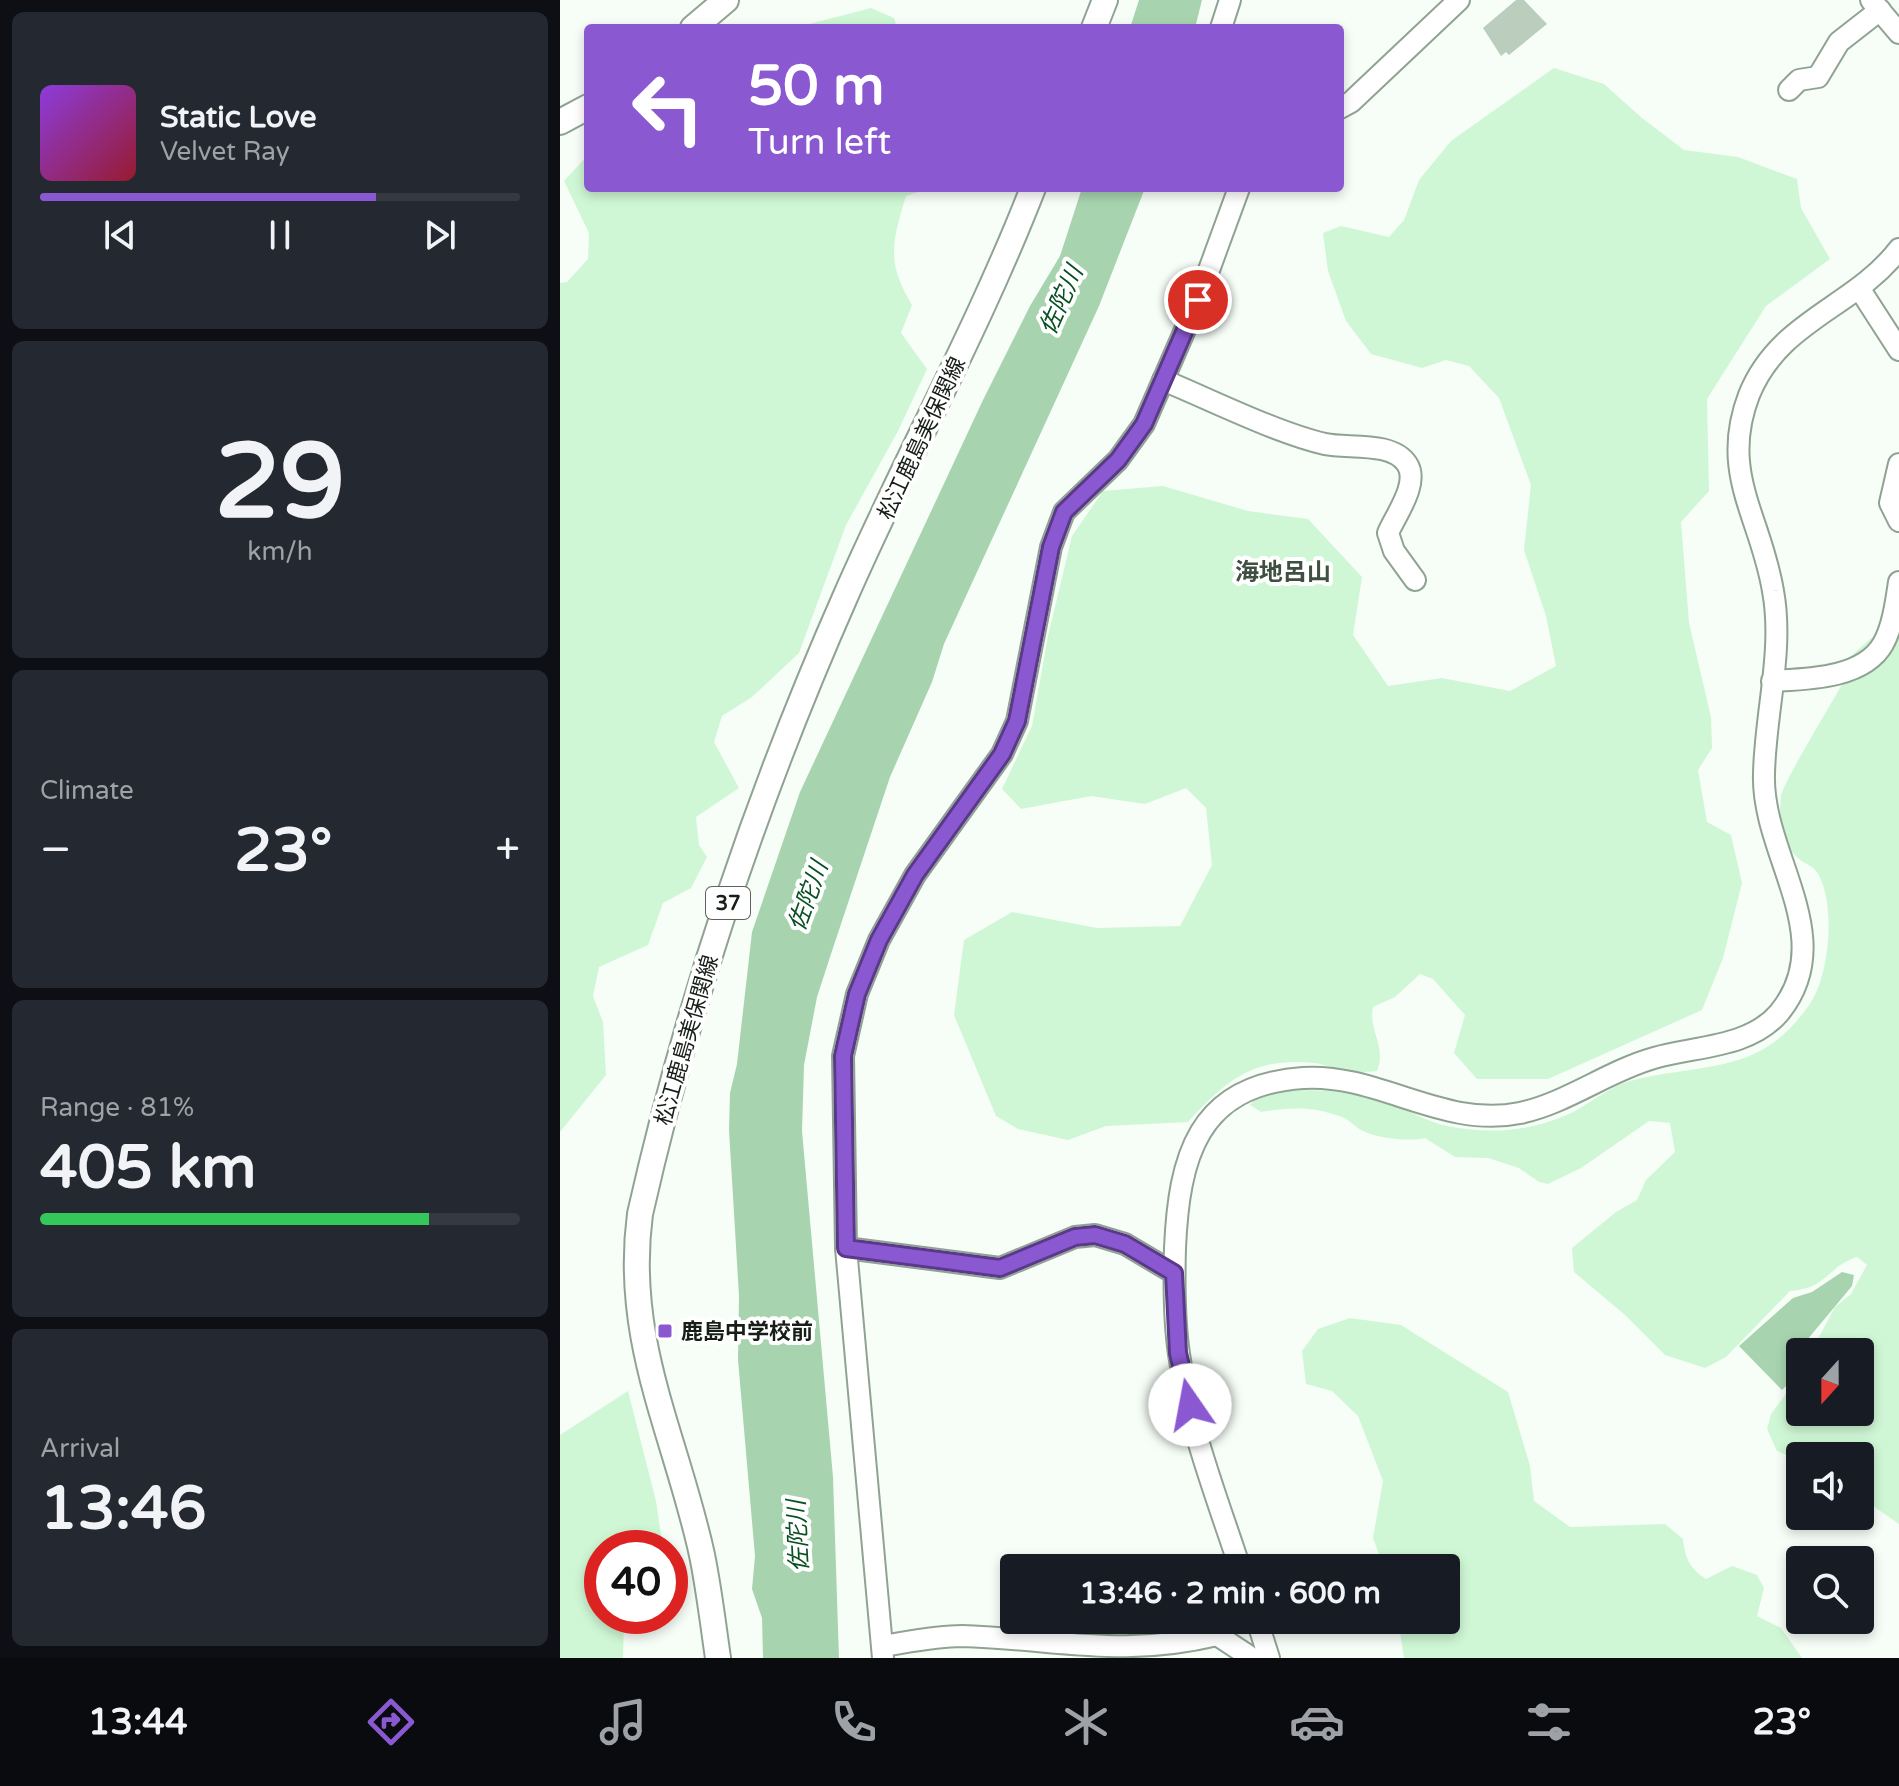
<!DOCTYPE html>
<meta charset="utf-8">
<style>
:root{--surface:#171b24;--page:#242831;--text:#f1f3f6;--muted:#9ea1a6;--line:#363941;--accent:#8a58d1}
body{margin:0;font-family:"Varela Round","Noto Sans JP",sans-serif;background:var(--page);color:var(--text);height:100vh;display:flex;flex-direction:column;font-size:30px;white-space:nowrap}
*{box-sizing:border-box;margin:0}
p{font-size:26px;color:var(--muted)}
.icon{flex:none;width:44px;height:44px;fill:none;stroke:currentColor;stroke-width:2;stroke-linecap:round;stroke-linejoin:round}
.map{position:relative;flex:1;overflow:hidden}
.drawer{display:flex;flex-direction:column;gap:12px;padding:12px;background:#0d0f14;width:560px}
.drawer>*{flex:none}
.banner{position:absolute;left:24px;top:24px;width:760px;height:168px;border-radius:8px;box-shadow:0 4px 12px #0003;background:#8a58d1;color:#fff;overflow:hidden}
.needle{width:52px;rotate:201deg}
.fabs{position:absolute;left:1226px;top:1338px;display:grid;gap:16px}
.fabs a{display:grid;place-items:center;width:88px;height:88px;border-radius:8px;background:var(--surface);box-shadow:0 4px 12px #0003;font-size:40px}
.speed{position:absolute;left:24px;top:1530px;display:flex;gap:16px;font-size:40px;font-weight:700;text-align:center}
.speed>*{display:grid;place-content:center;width:104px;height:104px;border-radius:50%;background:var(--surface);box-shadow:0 4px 12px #0003;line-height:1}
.speed .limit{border:12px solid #d22;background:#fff;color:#111}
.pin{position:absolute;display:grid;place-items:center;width:68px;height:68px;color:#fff;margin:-34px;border:4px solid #fff;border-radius:50%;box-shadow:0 2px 8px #0007}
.me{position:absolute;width:88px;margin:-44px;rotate:348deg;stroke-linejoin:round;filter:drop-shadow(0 0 6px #0008)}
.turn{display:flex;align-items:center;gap:28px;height:168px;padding:0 32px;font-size:36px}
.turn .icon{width:104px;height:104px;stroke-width:2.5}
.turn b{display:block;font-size:56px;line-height:68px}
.big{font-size:60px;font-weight:700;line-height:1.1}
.drawer .card{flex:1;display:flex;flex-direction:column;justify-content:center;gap:12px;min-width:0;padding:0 28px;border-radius:12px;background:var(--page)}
.drawer .dial{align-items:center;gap:0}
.dial b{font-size:104px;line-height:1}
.song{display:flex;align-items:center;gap:24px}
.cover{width:96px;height:96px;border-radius:12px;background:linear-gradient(135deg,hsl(270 70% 55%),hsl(350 70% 35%))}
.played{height:8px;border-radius:4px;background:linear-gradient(90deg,var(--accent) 70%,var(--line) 70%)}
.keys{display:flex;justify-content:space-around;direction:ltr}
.heat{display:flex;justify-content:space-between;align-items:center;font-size:44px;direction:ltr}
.charge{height:12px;border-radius:6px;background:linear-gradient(90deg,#34c759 81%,var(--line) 0)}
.trip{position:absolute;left:440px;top:1554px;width:460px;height:80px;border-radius:8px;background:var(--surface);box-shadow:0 4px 12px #0003;font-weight:700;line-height:80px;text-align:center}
.tab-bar{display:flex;height:128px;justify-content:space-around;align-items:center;background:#090b0e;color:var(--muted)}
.tab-bar .icon{width:56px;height:56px}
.tab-bar .selected{color:var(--accent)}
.tab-bar b{font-size:36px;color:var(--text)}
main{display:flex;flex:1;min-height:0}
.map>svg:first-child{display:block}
.green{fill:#cff7d5}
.water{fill:#a7d4af}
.building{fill:#bbcebe}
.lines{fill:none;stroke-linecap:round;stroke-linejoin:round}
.minor-casing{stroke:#90a393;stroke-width:24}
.major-casing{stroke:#90a393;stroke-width:28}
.minor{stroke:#fff;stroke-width:20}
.major{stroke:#fff;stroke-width:24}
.route-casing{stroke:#5a3988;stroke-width:20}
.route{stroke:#8a58d1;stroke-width:14}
.poi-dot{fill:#8a58d1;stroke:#fff;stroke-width:3}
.labels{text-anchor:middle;stroke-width:8;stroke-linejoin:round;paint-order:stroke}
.shield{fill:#fff;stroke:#5d625d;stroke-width:2}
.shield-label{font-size:20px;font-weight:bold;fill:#171e18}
.street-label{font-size:22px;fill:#171e18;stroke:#fff}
.poi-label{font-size:22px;font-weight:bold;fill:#171e18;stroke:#fff;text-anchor:start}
.water-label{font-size:24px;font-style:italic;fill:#095123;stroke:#fff}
.neighbourhood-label{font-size:24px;font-weight:bold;fill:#3f4f42;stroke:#fff}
</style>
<main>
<section class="drawer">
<div class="card">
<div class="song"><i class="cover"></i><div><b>Static Love</b><p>Velvet Ray</p></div></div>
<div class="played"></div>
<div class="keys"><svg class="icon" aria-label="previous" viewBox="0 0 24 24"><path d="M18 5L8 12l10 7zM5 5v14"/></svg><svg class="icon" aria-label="pause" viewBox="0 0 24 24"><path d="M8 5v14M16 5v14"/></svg><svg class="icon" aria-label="next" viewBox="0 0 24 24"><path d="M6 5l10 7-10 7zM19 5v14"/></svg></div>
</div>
<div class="card dial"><b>29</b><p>km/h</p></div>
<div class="card"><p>Climate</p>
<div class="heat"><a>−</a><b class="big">23°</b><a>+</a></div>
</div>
<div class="card"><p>Range · 81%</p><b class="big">405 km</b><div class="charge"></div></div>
<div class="card"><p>Arrival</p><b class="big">13:46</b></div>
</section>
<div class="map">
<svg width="1339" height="1658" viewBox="0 0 1339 1658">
<rect width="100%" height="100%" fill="#f6fef7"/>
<!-- green -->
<g class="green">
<path d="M311 8 334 18 337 28H234Z"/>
<path d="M994 68 1044 84 1082 118 1124 150 1178 157 1237 179 1241 208 1270 259 1206 306 1147 399 1149 491 1121 522 1129 623 1151 717 1152 748 1138 770 1147 822 1171 835 1182 883 1163 958 1142 1010 988 1079H917L894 1053 905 1015 873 979 860 974 835 997 813 1007C808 1030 827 1047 817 1071L782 1074C768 1064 759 1063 741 1062 688 1060 662 1085 628 1122L546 1126 508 1140 458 1129 436 1116 394 1015 404 940 452 912 537 928 620 926 652 865 646 808 626 788 585 804 531 796 461 809 442 789 472 726 488 636 512 536 543 491 603 486 688 511 748 519 802 577 793 635 828 686 882 678 950 691 996 666 986 616 964 550 971 485 939 398 909 366 886 360 862 368 811 354 786 321 768 271 763 233 781 226 829 237 844 220 859 180 891 141Z"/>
<path d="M28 155V188H370L346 196C332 242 326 262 352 305L341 333 367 369 338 431 286 525 239 653 192 697 162 716 154 742 179 788 136 817 139 845 147 857 131 888 103 903 88 945 39 967 33 996 43 1022 46 1075 0 1132V283L7 282 28 259 29 233 4 181Z"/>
<path d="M1339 627V1524L1300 1497V1456H1240V1461L1217 1451 1207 1429 1211 1414 1240 1375V1412H1300V1352H1251L1275 1307 1291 1294 1307 1265 1297 1257C1266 1267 1269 1288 1230 1291L1166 1357 1145 1368 1105 1355 1065 1315 1014 1272 1012 1248 1056 1212 1077 1200 1086 1180 1115 1152 1110 1123 1089 1121 1021 1168 988 1184 979 1182 959 1168 928 1158 895 1157 865 1138C850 1142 817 1138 803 1131 796 1128 790 1120 782 1117 754 1106 730 1107 701 1112L690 1105C710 1080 805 1092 831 1103 849 1111 868 1122 887 1126 933 1135 976 1131 1017 1110 1034 1100 1052 1086 1070 1081 1147 1061 1201 1077 1251 1002 1270 973 1276 902 1257 872 1253 866 1243 863 1238 858 1220 843 1219 818 1221 796 1222 784 1277 695 1287 675L1289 658 1319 631Z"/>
<path d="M790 1318 841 1325 948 1392 970 1466 974 1501 1010 1527 1105 1524 1123 1539C1125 1558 1130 1569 1146 1579L1172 1566 1197 1575 1204 1588 1197 1616 1221 1628 1242 1658H844L838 1620H886V1568H824L813 1538 823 1481 798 1416 772 1391 746 1384 742 1351 758 1329Z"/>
<path d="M68 1391 96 1501 103 1548H42V1616H64L63 1658H0V1435Z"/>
</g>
<!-- water -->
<g class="water">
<path d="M579 0H642L635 28H570Z"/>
<path d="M522 188H585L539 306 384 644 372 682 330 777 270 957 257 997 244 1065 242 1131 273 1477 279 1658H203L202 1618 192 1589 195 1556 178 1360 179 1296 169 1130 170 1093 177 1064 192 932 240 792 423 400 470 306 500 256Z"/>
<path d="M1282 1272 1294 1275 1292 1286 1247 1340 1232 1380 1222 1390 1179 1346 1233 1298 1252 1292Z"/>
</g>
<!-- building -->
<path class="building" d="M956 0H964L987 24 949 55 946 52 941 56 923 28Z"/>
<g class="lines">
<!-- minor casing -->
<g class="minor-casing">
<g id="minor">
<path d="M1311 0 1339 33"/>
<path d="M661 28 670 0"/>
<path d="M1229 90 1239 80 1258 77 1279 42 1320 10"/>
<path d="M780 108 791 102 899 0"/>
<path d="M1299 288 1339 350"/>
<path d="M603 380C651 400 717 433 765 444 788 449 832 441 847 464 860 483 835 516 828 533L834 551 855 580"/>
<path d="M1339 464 1330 503 1339 521"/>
<path d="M1212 681C1246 679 1303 679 1323 644 1333 626 1336 602 1339 582"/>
<path d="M286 1248 440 1268 515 1237 535 1235 565 1244 614 1273"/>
<path d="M680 1568C657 1498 629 1427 619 1354 614 1320 614 1283 615 1248 619 1158 637 1085 743 1078 818 1073 883 1129 960 1113 1007 1103 1048 1071 1094 1058 1135 1046 1189 1048 1219 1013 1281 938 1201 855 1204 774 1205 714 1224 650 1213 591 1201 517 1159 473 1189 395 1219 320 1294 308 1339 249"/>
<path d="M664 1620 657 1635 692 1658"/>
<path d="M697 1620 709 1658"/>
<path d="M322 1646C348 1642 376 1636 402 1636 500 1639 560 1658 657 1635"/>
<path d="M323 1658 286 1248 283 1056 297 994 319 940 355 875 442 754 457 721 491 547 504 512 558 460 584 424 638 300 679 188"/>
</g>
</g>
<!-- major casing -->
<g class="major-casing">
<g id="major">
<path d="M133 28 166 0"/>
<path d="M534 28 545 0"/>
<path d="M0 122 28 107"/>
<path d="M158 1658C153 1624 149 1589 142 1555 116 1435 63 1342 80 1214 128 1002 198 794 286 595 346 458 419 327 473 188"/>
</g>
</g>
<!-- minor -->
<use href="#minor" class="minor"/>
<!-- major -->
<use href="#major" class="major"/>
</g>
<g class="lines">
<!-- route casing -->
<g class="route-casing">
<path id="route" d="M630 1405 618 1353 614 1273 565 1244 535 1235 515 1237 440 1268 286 1248 283 1056 297 994 319 940 355 875 442 754 457 721 491 547 504 512 558 460 584 424 638 300"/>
</g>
<!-- route -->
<use href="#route" class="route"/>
</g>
<!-- markers -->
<rect class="poi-dot" x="97" y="1323" width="16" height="16" rx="4"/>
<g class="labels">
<!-- shield labels -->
<rect class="shield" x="146" y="887" width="44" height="32" rx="6"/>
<g class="shield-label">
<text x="168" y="910">37</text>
</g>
<!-- street labels -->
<g class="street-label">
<text transform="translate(361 438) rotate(-65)" y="8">松江鹿島美保関線</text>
<text transform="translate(126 1040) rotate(-74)" y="8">松江鹿島美保関線</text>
</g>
<!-- poi labels -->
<g class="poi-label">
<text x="121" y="1339">鹿島中学校前</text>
</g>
<!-- water labels -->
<g class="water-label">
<text transform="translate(501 300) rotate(-66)" y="8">佐陀川</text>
<text transform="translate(248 896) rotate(-70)" y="8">佐陀川</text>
<text transform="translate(238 1536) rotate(-93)" y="8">佐陀川</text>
</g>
<!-- neighbourhood labels -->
<g class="neighbourhood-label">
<text x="723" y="580">海地呂山</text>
</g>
</g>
</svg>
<div class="fabs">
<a><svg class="needle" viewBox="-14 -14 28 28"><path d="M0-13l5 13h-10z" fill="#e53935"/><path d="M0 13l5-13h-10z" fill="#9ea1a6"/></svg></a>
<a><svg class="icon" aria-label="sound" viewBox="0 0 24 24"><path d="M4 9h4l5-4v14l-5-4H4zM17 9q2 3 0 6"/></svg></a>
<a><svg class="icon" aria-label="search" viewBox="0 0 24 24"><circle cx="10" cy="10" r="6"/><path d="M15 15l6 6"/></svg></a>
</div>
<div class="speed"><div class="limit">40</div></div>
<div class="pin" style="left:638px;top:300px;background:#d93025"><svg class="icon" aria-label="arrive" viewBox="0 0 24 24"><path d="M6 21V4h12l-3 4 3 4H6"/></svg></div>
<svg class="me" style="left:630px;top:1405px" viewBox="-20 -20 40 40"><circle r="19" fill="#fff"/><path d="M0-13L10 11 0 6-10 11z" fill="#8a58d1"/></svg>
<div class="trip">13:46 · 2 min · 600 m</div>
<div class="banner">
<div class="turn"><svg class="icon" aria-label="left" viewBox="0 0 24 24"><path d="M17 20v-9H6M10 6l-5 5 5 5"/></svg><div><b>50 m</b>Turn left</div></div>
</div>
</div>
</main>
<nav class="tab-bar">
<b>13:44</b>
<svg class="icon selected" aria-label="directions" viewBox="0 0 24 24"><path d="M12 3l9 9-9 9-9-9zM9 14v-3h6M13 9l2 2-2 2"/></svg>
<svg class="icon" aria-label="music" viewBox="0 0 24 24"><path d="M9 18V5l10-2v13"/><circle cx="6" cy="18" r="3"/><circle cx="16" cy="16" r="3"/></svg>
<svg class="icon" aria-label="phone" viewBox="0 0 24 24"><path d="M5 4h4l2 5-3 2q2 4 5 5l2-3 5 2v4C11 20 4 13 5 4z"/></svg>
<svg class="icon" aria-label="climate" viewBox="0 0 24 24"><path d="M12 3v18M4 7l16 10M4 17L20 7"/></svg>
<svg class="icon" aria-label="car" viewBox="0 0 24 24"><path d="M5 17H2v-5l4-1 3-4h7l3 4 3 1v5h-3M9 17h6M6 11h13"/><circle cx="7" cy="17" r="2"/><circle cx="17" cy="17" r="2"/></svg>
<svg class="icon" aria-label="filters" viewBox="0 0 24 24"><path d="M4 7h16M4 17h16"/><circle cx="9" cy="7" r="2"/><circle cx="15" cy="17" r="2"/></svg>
<b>23°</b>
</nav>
